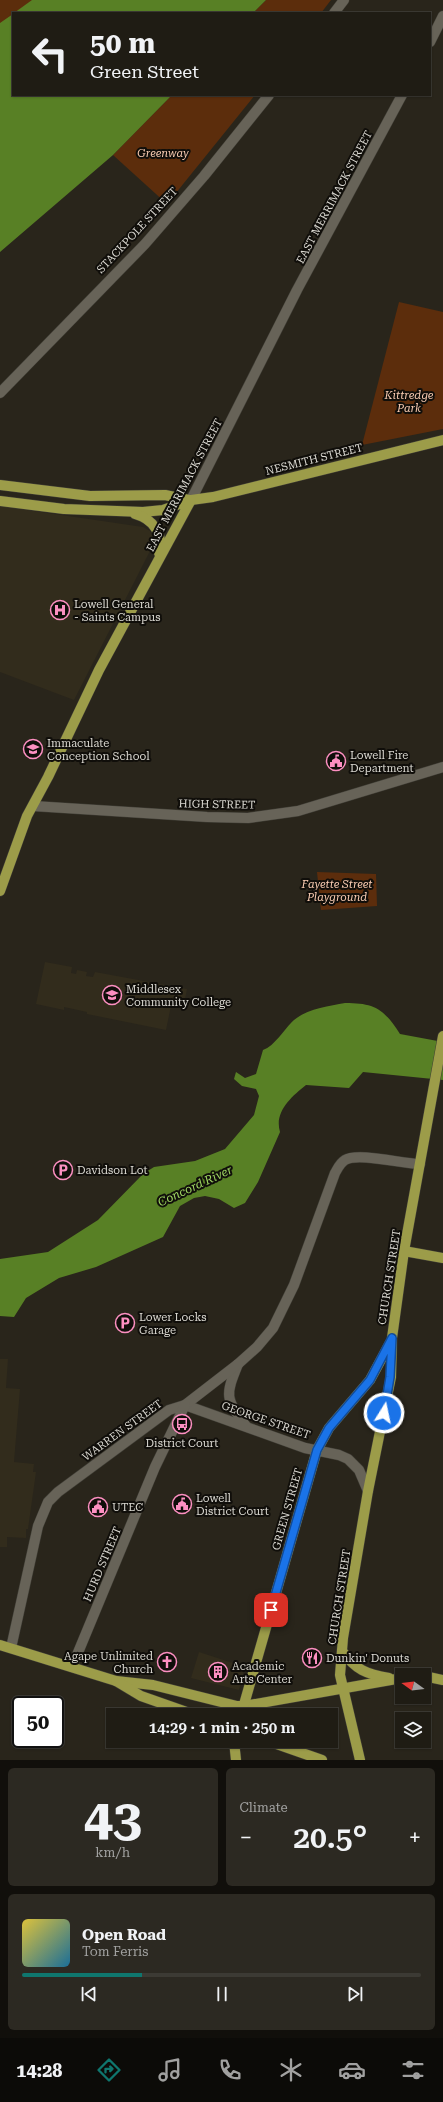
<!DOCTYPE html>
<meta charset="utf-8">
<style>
:root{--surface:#1f1c14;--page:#2c2922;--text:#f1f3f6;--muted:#a1a1a0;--line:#3c3a34;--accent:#0f766e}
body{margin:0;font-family:"Roboto Serif",serif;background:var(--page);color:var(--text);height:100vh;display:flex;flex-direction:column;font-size:15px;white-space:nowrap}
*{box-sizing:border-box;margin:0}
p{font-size:13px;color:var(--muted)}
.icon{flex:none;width:22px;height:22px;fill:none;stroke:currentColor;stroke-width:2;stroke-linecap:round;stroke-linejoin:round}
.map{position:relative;height:1760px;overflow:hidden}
.details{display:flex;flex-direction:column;gap:8px;padding:8px;background:#110f0b;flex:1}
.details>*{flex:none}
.banner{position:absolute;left:12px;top:12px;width:419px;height:84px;border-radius:0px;box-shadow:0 1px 3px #0004,0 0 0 1px var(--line);background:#1f1c14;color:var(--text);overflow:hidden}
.needle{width:26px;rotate:285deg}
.fabs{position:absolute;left:395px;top:1668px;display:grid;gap:8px}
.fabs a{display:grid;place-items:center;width:36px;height:36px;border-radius:0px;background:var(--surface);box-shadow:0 1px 3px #0004,0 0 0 1px var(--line);font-size:20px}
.speed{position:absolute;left:12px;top:1696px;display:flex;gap:8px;font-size:20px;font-weight:700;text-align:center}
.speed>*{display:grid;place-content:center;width:52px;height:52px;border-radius:50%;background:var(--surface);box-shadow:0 1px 3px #0004,0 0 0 1px var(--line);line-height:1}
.speed .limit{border:2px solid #111;border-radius:6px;background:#fff;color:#111}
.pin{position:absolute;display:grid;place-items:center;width:34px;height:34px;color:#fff;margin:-17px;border-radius:8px;box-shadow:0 2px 6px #0006}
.me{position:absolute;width:44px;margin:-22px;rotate:10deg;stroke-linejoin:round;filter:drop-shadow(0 0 3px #0008)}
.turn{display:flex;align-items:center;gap:14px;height:84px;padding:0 12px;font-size:18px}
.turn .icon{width:52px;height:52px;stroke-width:2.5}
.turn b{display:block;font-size:28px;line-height:34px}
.big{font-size:30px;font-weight:600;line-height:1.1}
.details .widget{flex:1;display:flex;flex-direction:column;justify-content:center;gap:6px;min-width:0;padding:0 14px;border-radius:6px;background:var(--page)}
.details .dial{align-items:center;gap:0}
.dial b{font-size:52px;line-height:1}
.song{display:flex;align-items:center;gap:12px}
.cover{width:48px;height:48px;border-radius:6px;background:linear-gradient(135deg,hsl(50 70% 55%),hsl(200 70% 35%))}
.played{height:4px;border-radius:2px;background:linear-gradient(90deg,var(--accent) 30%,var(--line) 30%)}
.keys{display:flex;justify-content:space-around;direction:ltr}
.heat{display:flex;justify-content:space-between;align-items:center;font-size:22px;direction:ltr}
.details .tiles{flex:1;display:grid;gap:8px;grid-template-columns:1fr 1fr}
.widget:last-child{grid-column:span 2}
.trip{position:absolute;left:106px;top:1708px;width:232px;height:40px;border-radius:0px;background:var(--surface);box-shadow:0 1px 3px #0004,0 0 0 1px var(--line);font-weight:600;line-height:40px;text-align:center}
.dock{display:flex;height:64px;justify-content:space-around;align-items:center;background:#0c0b08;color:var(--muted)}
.dock .icon{width:28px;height:28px}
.dock .current{color:var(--accent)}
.dock b{font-size:18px;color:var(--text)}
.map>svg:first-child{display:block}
.built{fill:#322c1c}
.green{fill:#5c2d0c}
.water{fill:#588025}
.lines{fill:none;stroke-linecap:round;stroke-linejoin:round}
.minor-casing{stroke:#413f37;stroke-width:11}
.major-casing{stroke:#413f37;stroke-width:11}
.minor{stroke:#676358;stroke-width:10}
.major{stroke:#9c9c49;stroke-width:10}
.route-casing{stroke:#114b97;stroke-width:10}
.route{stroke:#1a73e8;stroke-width:7}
.labels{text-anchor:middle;stroke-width:4;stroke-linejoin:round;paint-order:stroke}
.park-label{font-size:11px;font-style:italic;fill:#fbcdb3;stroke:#100e0a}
.street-label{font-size:11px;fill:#dbd9d2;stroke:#100e0a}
.poi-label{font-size:11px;fill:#dbd9d2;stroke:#100e0a;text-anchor:start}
.water-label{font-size:12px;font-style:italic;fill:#9fd663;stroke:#100e0a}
</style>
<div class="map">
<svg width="443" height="1760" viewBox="0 0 443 1760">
<rect width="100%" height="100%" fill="#29251b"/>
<!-- built -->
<g class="built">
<path d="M0 506 143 527 150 531 153 538 151 549 74 700 0 672Z"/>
<path d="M45 962 72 967 71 973 76 974 77 970 87 972 86 976 93 977 95 972 187 989 184 1004 172 1001 166 1030 87 1014V1012L64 1007V1010L36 1004Z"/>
<path d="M0 1359H8L6 1388 20 1389 14 1462 34 1464 33 1472H36L28 1529H26V1538L7 1537V1547H0Z"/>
<path d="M199 1652 245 1667 239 1690 191 1678Z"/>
</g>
<!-- green -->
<g class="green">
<path d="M0 0H42L27 13H13V24L0 33Z"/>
<path d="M266 0H331L321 13H253Z"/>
<path d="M172 95H255L167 204 113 155Z"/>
<path d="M399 302 443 312V429L362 445Z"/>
<path d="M317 872 376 874 377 906 321 910Z"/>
</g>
<!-- water -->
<g class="water">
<path d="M32 0H266L253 13H14Z"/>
<path d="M13 14V95H172L113 155 0 252V23Z"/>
<path d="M345 1003C375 1003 384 1009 400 1034L443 1042V1080L363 1072 349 1088 306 1085C291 1097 274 1112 280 1132L258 1182 245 1203 234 1208 219 1199 205 1196 194 1198 180 1206 163 1237 96 1267 59 1278 26 1298 14 1317 0 1316V1259L48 1252 98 1220 143 1174 154 1167 195 1161 225 1149 254 1115 259 1096 256 1089 242 1086 234 1079 236 1072 245 1078 256 1074 263 1050C275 1046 284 1029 294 1020 307 1009 329 1006 345 1003Z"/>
</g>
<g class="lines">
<!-- minor casing -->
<g class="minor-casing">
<g id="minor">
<path d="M334 13 344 0"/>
<path d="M430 42 443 16"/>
<path d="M0 393 145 244 204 176 269 95"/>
<path d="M191 500 297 290 402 95"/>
<path d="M33 806 207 817 248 818 298 811 443 767"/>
<path d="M238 1364C225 1396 225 1398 246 1426"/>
<path d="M185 1405 305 1448 339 1455 348 1459 359 1470 368 1491"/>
<path d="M11 1648 38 1526 48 1502 58 1492 169 1410 185 1405 238 1364 257 1347 273 1328 294 1285 335 1173C338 1168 340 1163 345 1160 358 1152 403 1164 420 1164"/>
<path d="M72 1667 155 1467 185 1405"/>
</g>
</g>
<!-- major casing -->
<g class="major-casing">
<g id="major">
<path d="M0 485 90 496 165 495 189 500"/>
<path d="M0 501 64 509 143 512 163 510 191 500 213 497 443 440"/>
<path d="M135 514C153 519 164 534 159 553"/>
<path d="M0 891 27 816 48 777 99 670 191 500"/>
<path d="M404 1251 443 1258"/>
<path d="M0 1645 116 1681 153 1685 237 1706H244L402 1678"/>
<path d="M342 1651C356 1670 366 1674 389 1678"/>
<path d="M424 1676 443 1680"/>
<path d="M116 1681 141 1696 195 1715"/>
<path d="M241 1715 317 1450 329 1428 370 1380 390 1343"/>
<path d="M234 1741 236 1760"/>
<path d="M268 1741 322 1760"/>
<path d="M360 1760 340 1675 343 1638 368 1491 391 1377 392 1338 404 1251 443 1036"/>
</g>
</g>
<!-- minor -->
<use href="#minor" class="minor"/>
<!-- major -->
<use href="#major" class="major"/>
</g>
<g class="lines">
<!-- route casing -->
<g class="route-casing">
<path id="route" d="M271 1610 317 1450 329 1428 370 1380 392 1338 390 1377 384 1413"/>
</g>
<!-- route -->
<use href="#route" class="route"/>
</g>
<!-- icons -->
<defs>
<g id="hospital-ring" transform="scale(1)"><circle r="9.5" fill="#100e0a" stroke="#fc8fc1" stroke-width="1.5"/><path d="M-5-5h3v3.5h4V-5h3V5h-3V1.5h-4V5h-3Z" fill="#fc8fc1"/></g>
<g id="school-ring" transform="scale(1)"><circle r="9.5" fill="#100e0a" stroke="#fc8fc1" stroke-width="1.5"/><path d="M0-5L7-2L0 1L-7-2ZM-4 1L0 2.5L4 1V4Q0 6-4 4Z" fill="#fc8fc1"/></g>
<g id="civic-ring" transform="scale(1)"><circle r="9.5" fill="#100e0a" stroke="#fc8fc1" stroke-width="1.5"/><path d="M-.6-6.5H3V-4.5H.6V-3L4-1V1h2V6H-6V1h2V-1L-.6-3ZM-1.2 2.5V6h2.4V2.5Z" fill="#fc8fc1"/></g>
<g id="university-ring" transform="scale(1)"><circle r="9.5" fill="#100e0a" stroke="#fc8fc1" stroke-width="1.5"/><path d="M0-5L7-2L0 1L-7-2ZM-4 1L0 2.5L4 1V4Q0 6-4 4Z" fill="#fc8fc1"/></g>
<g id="parking-ring" transform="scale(1)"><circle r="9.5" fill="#100e0a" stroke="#fc8fc1" stroke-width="1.5"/><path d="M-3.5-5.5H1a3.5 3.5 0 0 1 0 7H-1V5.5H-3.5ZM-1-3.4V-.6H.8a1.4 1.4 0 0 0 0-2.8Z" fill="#fc8fc1"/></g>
<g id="bus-ring" transform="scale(1)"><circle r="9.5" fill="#100e0a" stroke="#fc8fc1" stroke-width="1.5"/><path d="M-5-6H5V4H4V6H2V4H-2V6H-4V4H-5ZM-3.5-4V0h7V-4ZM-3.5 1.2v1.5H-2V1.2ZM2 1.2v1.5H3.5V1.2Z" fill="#fc8fc1"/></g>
<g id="restaurant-ring" transform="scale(1)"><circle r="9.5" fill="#100e0a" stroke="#fc8fc1" stroke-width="1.5"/><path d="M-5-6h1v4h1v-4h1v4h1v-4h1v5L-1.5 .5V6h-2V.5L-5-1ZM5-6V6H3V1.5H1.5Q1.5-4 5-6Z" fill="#fc8fc1"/></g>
<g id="church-ring" transform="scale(1)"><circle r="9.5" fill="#100e0a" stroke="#fc8fc1" stroke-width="1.5"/><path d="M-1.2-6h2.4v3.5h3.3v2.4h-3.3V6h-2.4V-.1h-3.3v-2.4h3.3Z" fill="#fc8fc1"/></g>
<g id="building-ring" transform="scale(1)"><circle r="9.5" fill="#100e0a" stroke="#fc8fc1" stroke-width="1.5"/><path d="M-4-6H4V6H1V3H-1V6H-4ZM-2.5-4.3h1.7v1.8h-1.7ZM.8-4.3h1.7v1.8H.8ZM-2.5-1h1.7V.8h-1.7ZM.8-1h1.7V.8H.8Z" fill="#fc8fc1"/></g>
</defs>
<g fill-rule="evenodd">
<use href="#hospital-ring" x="60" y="610"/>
<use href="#school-ring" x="33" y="749"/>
<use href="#civic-ring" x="336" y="761"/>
<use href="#university-ring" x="112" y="995"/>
<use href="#parking-ring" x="63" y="1170"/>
<use href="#parking-ring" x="125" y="1323"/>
<use href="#bus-ring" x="182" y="1424"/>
<use href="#civic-ring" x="182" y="1504"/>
<use href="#civic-ring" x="98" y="1507"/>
<use href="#restaurant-ring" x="312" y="1658"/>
<use href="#church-ring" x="167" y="1662"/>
<use href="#building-ring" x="218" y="1672"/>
</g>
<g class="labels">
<!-- park labels -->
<g class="park-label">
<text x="163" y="157">Greenway</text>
<text x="409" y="399">Kittredge<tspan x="409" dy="13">Park</tspan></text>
<text x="337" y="888">Fayette Street<tspan x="337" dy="13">Playground</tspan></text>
</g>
<!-- street labels -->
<g class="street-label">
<text transform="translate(334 197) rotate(-62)" y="4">EAST MERRIMACK STREET</text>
<text transform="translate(137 230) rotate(-47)" y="4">STACKPOLE STREET</text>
<text transform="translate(314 459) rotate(-14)" y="4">NESMITH STREET</text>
<text transform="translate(184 485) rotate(-62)" y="4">EAST MERRIMACK STREET</text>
<text transform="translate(217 804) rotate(1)" y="4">HIGH STREET</text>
<text transform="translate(389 1277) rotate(-81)" y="4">CHURCH STREET</text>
<text transform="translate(266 1420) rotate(19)" y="4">GEORGE STREET</text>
<text transform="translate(122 1430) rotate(-36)" y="4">WARREN STREET</text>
<text transform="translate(287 1509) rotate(-74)" y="4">GREEN STREET</text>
<text transform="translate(102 1564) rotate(-67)" y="4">HURD STREET</text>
<text transform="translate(339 1597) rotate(-81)" y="4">CHURCH STREET</text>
</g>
<!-- poi labels -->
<g class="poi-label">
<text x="74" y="608">Lowell General<tspan x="74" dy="13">- Saints Campus</tspan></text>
<text x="47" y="747">Immaculate<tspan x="47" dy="13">Conception School</tspan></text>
<text x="350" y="759">Lowell Fire<tspan x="350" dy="13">Department</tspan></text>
<text x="126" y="993">Middlesex<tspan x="126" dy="13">Community College</tspan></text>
<text x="77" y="1174">Davidson Lot</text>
<text x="139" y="1321">Lower Locks<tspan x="139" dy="13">Garage</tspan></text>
<text x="182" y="1447" text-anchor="middle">District Court</text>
<text x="196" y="1502">Lowell<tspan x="196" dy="13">District Court</tspan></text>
<text x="112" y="1511">UTEC</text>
<text x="153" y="1660" text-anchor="end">Agape Unlimited<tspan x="153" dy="13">Church</tspan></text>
<text x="326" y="1662">Dunkin' Donuts</text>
<text x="232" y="1670">Academic<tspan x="232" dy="13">Arts Center</tspan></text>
</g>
<!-- water labels -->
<g class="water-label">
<text transform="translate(195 1186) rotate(-25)" y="4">Concord River</text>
</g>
</g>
</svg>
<div class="fabs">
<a><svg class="needle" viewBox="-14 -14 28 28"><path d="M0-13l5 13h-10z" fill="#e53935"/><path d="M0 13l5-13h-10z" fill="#a1a1a0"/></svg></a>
<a><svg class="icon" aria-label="layers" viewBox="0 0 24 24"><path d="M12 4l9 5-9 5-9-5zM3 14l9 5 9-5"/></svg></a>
</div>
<div class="speed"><div class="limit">50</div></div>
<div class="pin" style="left:271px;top:1610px;background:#d93025"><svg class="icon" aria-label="arrive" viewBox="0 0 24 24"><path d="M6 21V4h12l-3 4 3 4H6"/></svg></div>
<svg class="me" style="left:384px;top:1413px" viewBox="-20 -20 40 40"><circle r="17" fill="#1a73e8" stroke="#fff" stroke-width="3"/><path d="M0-11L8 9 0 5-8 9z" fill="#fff"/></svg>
<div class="trip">14:29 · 1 min · 250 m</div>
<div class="banner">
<div class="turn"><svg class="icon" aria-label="left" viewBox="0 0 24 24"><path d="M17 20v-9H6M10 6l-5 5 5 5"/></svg><div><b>50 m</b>Green Street</div></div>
</div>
</div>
<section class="details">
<div class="tiles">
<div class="widget dial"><b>43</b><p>km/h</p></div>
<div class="widget"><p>Climate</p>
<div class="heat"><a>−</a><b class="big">20.5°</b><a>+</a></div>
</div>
<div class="widget">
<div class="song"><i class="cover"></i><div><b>Open Road</b><p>Tom Ferris</p></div></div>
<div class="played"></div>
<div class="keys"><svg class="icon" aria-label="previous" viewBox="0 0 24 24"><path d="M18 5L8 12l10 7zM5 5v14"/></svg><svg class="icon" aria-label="pause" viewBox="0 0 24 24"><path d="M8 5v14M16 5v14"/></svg><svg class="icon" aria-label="next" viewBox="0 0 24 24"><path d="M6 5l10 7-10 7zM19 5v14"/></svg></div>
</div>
</div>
</section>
<nav class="dock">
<b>14:28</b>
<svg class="icon current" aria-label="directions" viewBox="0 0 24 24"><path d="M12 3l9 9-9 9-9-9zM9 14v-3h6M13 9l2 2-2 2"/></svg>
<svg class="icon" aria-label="music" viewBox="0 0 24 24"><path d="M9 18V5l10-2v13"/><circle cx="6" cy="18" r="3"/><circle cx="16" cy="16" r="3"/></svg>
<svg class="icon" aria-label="phone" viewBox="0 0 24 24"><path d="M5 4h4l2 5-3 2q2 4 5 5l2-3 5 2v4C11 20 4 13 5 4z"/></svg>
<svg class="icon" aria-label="climate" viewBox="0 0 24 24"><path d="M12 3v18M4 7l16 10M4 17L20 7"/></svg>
<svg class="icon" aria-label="car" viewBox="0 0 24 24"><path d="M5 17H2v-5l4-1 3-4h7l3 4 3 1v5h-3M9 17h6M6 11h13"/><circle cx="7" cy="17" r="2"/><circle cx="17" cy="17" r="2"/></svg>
<svg class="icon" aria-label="filters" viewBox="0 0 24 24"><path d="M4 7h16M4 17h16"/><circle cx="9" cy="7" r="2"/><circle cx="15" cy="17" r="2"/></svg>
</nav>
